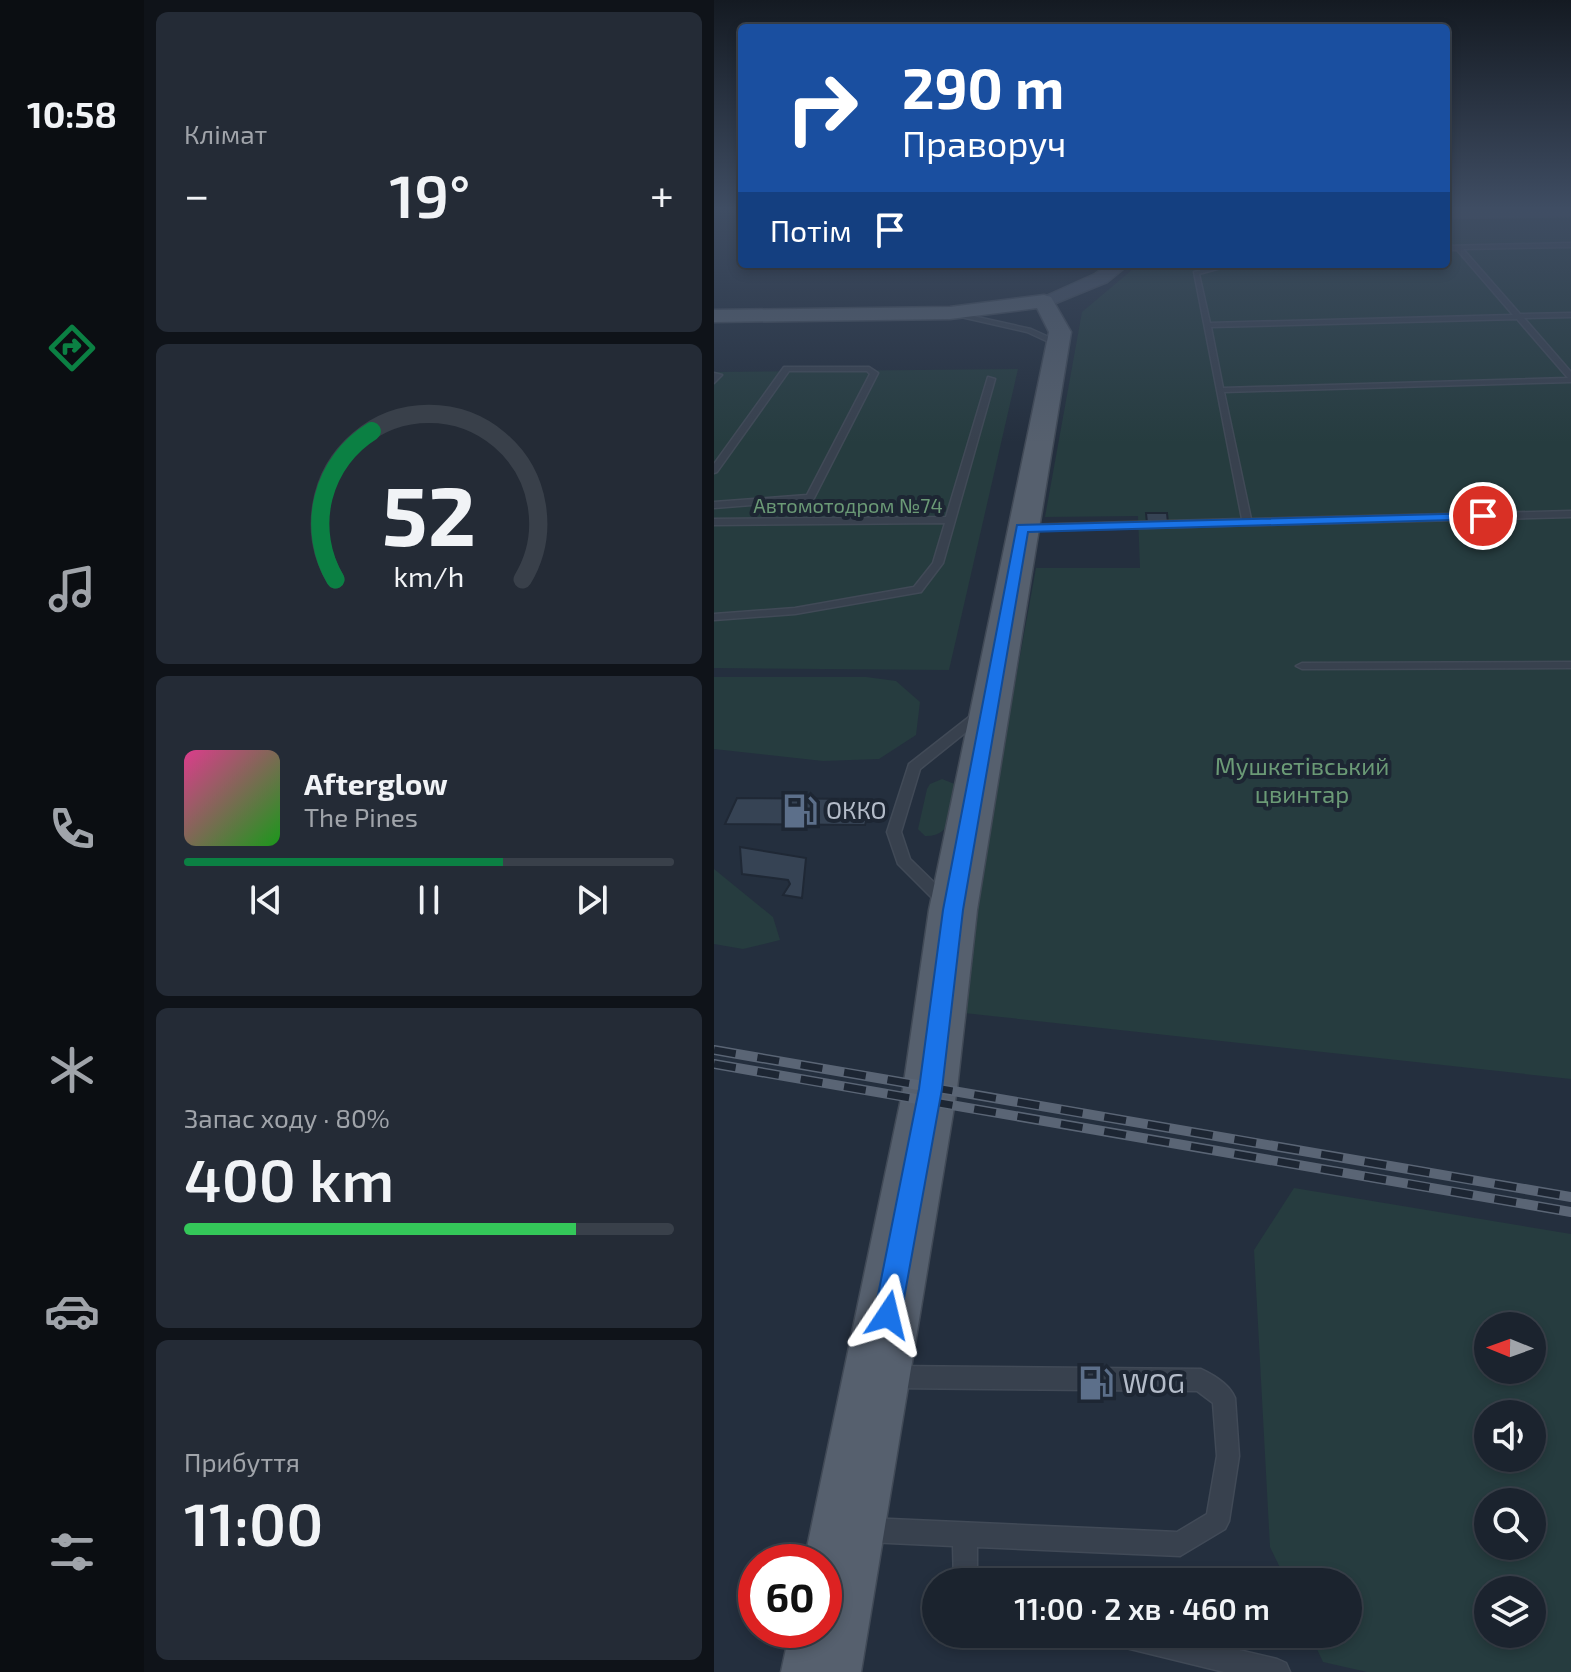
<!DOCTYPE html>
<html lang="uk">
<meta charset="utf-8">
<style>
:root{--surface:#1b232e;--page:#242b36;--text:#f1f3f6;--muted:#a0a4aa;--line:#39404a;--accent:#0b8043}
body{margin:0;font-family:"Exo 2",sans-serif;background:var(--page);color:var(--text);height:100vh;display:flex;flex-direction:column;font-size:30px;white-space:nowrap}
*{box-sizing:border-box;margin:0}
p{font-size:26px;color:var(--muted)}
.icon{flex:none;width:44px;height:44px;fill:none;stroke:currentColor;stroke-width:2;stroke-linecap:round;stroke-linejoin:round}
.map{position:relative;flex:1;overflow:hidden}
.panel{display:flex;flex-direction:column;gap:12px;padding:12px;background:#0f1319;width:570px}
.panel>*{flex:none}
.banner{position:absolute;left:24px;top:24px;width:712px;height:244px;border-radius:8px;box-shadow:0 4px 12px #0003,0 0 0 2px var(--line);background:#1a4fa0;color:#fff;overflow:hidden}
.needle{width:52px;rotate:271deg}
.tools{position:absolute;left:760px;top:1312px;display:grid;gap:16px}
.tools a{display:grid;place-items:center;width:72px;height:72px;border-radius:50%;background:var(--surface);box-shadow:0 4px 12px #0003,0 0 0 2px var(--line);font-size:40px}
.speed{position:absolute;left:24px;top:1544px;display:flex;gap:16px;font-size:40px;font-weight:700;text-align:center}
.speed>*{display:grid;place-content:center;width:104px;height:104px;border-radius:50%;background:var(--surface);box-shadow:0 4px 12px #0003,0 0 0 2px var(--line);line-height:1}
.speed .limit{border:12px solid #d22;background:#fff;color:#111}
.pin{position:absolute;display:grid;place-items:center;width:68px;height:68px;color:#fff;margin:-34px;border:4px solid #fff;border-radius:50%;box-shadow:0 2px 8px #0007}
.me{position:absolute;width:88px;margin:-44px;rotate:10deg;stroke-linejoin:round;filter:drop-shadow(0 0 6px #0008)}
.turn{display:flex;align-items:center;gap:28px;height:168px;padding:0 32px;font-size:36px}
.turn .icon{width:104px;height:104px;stroke-width:2.5}
.turn b{display:block;font-size:56px;line-height:68px}
.then{display:flex;align-items:center;height:76px;padding:0 32px;background:#0003;gap:16px;font-size:30px}
.big{font-size:60px;font-weight:600;line-height:1.1}
.panel .tile{flex:1;display:flex;flex-direction:column;justify-content:center;gap:12px;min-width:0;padding:0 28px;border-radius:12px;background:var(--page)}
.panel .dial{align-items:center;gap:0}
.dial svg{height:208px;overflow:visible;fill:none;stroke:var(--line);stroke-width:7;stroke-linecap:round;text-anchor:middle}
.dial text{fill:var(--text);stroke:none}
.song{display:flex;align-items:center;gap:24px}
.cover{width:96px;height:96px;border-radius:12px;background:linear-gradient(135deg,hsl(330 70% 55%),hsl(120 70% 35%))}
.played{height:8px;border-radius:4px;background:linear-gradient(90deg,var(--accent) 65%,var(--line) 65%)}
.keys{display:flex;justify-content:space-around;direction:ltr}
.heat{display:flex;justify-content:space-between;align-items:center;font-size:44px;direction:ltr}
.charge{height:12px;border-radius:6px;background:linear-gradient(90deg,#34c759 80%,var(--line) 0)}
.trip{position:absolute;left:208px;top:1568px;width:440px;height:80px;border-radius:40px;background:var(--surface);box-shadow:0 4px 12px #0003,0 0 0 2px var(--line);font-weight:600;line-height:80px;text-align:center}
main{display:flex;flex:1;min-height:0}
.menu{display:flex;flex-direction:column;width:144px;justify-content:space-around;align-items:center;background:#0b0e12;color:var(--muted)}
.menu .icon{width:56px;height:56px}
.menu .active{color:var(--accent)}
.menu b{font-size:36px;color:var(--text)}
.map>svg:first-child{display:block}
.green{fill:#263c3f;fill-rule:evenodd}
.building{fill:#364354;stroke:#1f2835;stroke-width:2}
.lines{fill:none;stroke-linecap:round;stroke-linejoin:round}
.service-casing{stroke:#414a57;stroke-width:3}
.secondary-casing{stroke:#414a57;stroke-width:3}
.primary-casing{stroke:#414a57;stroke-width:3}
.service{fill:#38414e;fill-rule:evenodd}
.secondary{fill:#465061;fill-rule:evenodd}
.primary{fill:#56606e;fill-rule:evenodd}
.rail-casing{stroke:#5a6575;stroke-width:10}
.rail{stroke:#1d2633;stroke-width:7;stroke-dasharray:22;stroke-linecap:butt}
.route{fill:#1a73e8;stroke:#114b97;stroke-width:2}
.labels{text-anchor:middle;stroke-width:8;stroke-linejoin:round;paint-order:stroke}
.far-park-label{font-size:20px;fill:#6b9a76;stroke:#1d2633}
.park-label{font-size:24px;fill:#6b9a76;stroke:#1d2633}
.poi-label{font-size:24px;fill:#b4bcc9;stroke:#1d2633;text-anchor:start}
.near-poi-label{font-size:28px;fill:#b4bcc9;stroke:#1d2633;text-anchor:start}
</style>
<main>
<nav class="menu">
<b>10:58</b>
<svg class="icon active" aria-label="directions" viewBox="0 0 24 24"><path d="M12 3l9 9-9 9-9-9zM9 14v-3h6M13 9l2 2-2 2"/></svg>
<svg class="icon" aria-label="music" viewBox="0 0 24 24"><path d="M9 18V5l10-2v13"/><circle cx="6" cy="18" r="3"/><circle cx="16" cy="16" r="3"/></svg>
<svg class="icon" aria-label="phone" viewBox="0 0 24 24"><path d="M5 4h4l2 5-3 2q2 4 5 5l2-3 5 2v4C11 20 4 13 5 4z"/></svg>
<svg class="icon" aria-label="climate" viewBox="0 0 24 24"><path d="M12 3v18M4 7l16 10M4 17L20 7"/></svg>
<svg class="icon" aria-label="car" viewBox="0 0 24 24"><path d="M5 17H2v-5l4-1 3-4h7l3 4 3 1v5h-3M9 17h6M6 11h13"/><circle cx="7" cy="17" r="2"/><circle cx="17" cy="17" r="2"/></svg>
<svg class="icon" aria-label="filters" viewBox="0 0 24 24"><path d="M4 7h16M4 17h16"/><circle cx="9" cy="7" r="2"/><circle cx="15" cy="17" r="2"/></svg>
</nav>
<section class="panel">
<div class="tile"><p>Клімат</p>
<div class="heat"><a>−</a><b class="big">19°</b><a>+</a></div>
</div>
<div class="tile dial"><svg viewBox="0 0 100 80">
<path d="M14 69A42 42 0 1 1 86 69"/>
<path d="M14 69A42 42 0 0 1 28 12" stroke="#0b8043"/>
<text x="50" y="56" font-size="32" font-weight="700">52</text>
<text x="50" y="72" font-size="11">km/h</text>
</svg></div>
<div class="tile">
<div class="song"><i class="cover"></i><div><b>Afterglow</b><p>The Pines</p></div></div>
<div class="played"></div>
<div class="keys"><svg class="icon" aria-label="previous" viewBox="0 0 24 24"><path d="M18 5L8 12l10 7zM5 5v14"/></svg><svg class="icon" aria-label="pause" viewBox="0 0 24 24"><path d="M8 5v14M16 5v14"/></svg><svg class="icon" aria-label="next" viewBox="0 0 24 24"><path d="M6 5l10 7-10 7zM19 5v14"/></svg></div>
</div>
<div class="tile"><p>Запас ходу · 80%</p><b class="big">400 km</b><div class="charge"></div></div>
<div class="tile"><p>Прибуття</p><b class="big">11:00</b></div>
</section>
<div class="map">
<svg width="857" height="1672" viewBox="0 0 857 1672">
<rect width="100%" height="100%" fill="#242f3e"/>
<!-- green -->
<g class="green">
<path d="M857 217V1079L241 1012 322 568H426L424 516 331 517 368 312 425 264H732V218Z"/>
<path d="M304 369 235 670 0 668V372Z"/>
<path d="M0 677H152L182 681 206 702 202 735 165 759 109 761 0 749Z"/>
<path d="M228 779 243 785C238 808 240 837 211 836L204 829 213 789 216 784Z"/>
<path d="M0 869 59 917 66 940 29 949 0 944Z"/>
<path d="M580 1188 857 1234V1672H653L609 1662 596 1634H634V1582H573L556 1547 540 1250ZM818 1326V1370H774V1326ZM818 1414V1458H774V1414ZM818 1502V1546H774V1502ZM818 1590V1634H774V1590Z"/>
</g>
<!-- building -->
<g class="building">
<path d="M432 513H453L454 523H433Z"/>
<path d="M23 798 158 799 151 825 11 824Z"/>
<path d="M26 847 92 858 88 898 69 895 76 884 74 880 28 874Z"/>
</g>
<g class="lines">
<!-- service casing -->
<g class="service-casing">
<g id="service">
<path d="M857 243V247L749 249 806 314 857 313V317L810 318 857 372V382L510 392 537 519 857 511V517L308 531 303 528 308 525 528 519 480 272 511 264H521L485 274 496 323 799 315 743 250H732V246ZM803 319 854 378 509 388 497 327Z"/>
<path d="M236 311 317 329 348 343 341 345 313 332 234 314Z"/>
<path d="M70 367H155L164 373 99 500 0 508V502L93 495 156 374 153 371H75L3 472 0 473V464Z"/>
<path d="M0 373 8 375 0 383Z"/>
<path d="M274 377 281 379 229 563 207 592 81 614 0 620V614L81 608 200 587 219 563 231 523 0 525V519L232 517Z"/>
<path d="M857 662V668L588 669 582 666 588 663Z"/>
<path d="M268 709 272 710 274 713 272 716 206 769 187 832 196 859 236 898 238 902 236 906H226L184 864 173 832 195 764 264 710Z"/>
<path d="M177 1366 487 1369C500 1375 516 1385 521 1398L525 1456 515 1521 511 1529 466 1556 263 1547V1575L266 1582H240L239 1546 154 1542 146 1538 142 1530 146 1522 154 1518 463 1532 493 1514 503 1456 499 1403 483 1391 177 1388 169 1385 166 1377 169 1369Z"/>
<path d="M392 1634H457L563 1659 572 1663 576 1672H510L404 1646 395 1643Z"/>
</g>
</g>
<!-- secondary casing -->
<g class="secondary-casing">
<g id="secondary">
<path d="M732 209H857V216L732 218Z"/>
<path d="M395 264H415L393 282 337 305 330 307 321 301 381 274Z"/>
</g>
</g>
<!-- primary casing -->
<g class="primary-casing">
<path id="primary" d="M330 295 337 297 357 332 263 910 243 1089 147 1672H67L76 1630H110V1562H90L189 1089 215 910 335 332 323 308 236 319 0 322V310L236 307Z"/>
</g>
<!-- service -->
<use href="#service" class="service"/>
<!-- secondary -->
<use href="#secondary" class="secondary"/>
<!-- primary -->
<use href="#primary" class="primary"/>
<!-- rail casing -->
<g class="rail-casing">
<g id="rail">
<path d="M0 1050 857 1197"/>
<path d="M0 1064 857 1212"/>
</g>
</g>
<!-- rail -->
<use href="#rail" class="rail"/>
</g>
<!-- sky -->
<linearGradient id="sky" x2="0" y2="1"><stop stop-color="#141a22"/><stop offset="0.47" stop-color="#3f4d63"/><stop offset="1" stop-color="#3f4d63" stop-opacity="0"/></linearGradient>
<rect width="857" height="443" fill="url(#sky)"/>
<!-- route -->
<path class="route" d="M769 513 773 514V519L314 532 249 910 228 1089 187 1315 183 1325 174 1329 164 1325 160 1315 205 1089 229 910 303 525Z"/>
<!-- icons -->
<defs>
<g id="fuel-bare" transform="scale(2.76)"><path d="M-5.5-6h7V0h2V4h1.3V-2.5L3-4.5l.8-.8L6-3V5H2.5V1h-1V6h-7ZM-4.2-4.7v3.2H.2V-4.7Z" fill="#5c6f8a" stroke="#1d2633" stroke-width="2.5" paint-order="stroke"/></g>
</defs>
<g fill-rule="evenodd">
<use href="#fuel-bare" x="86" y="811"/>
<use href="#fuel-bare" x="382" y="1383"/>
</g>
<g class="labels">
<!-- far-park labels -->
<g class="far-park-label">
<text x="134" y="513">Автомотодром №74</text>
</g>
<!-- park labels -->
<g class="park-label">
<text x="588" y="775">Мушкетівський<tspan x="588" dy="28">цвинтар</tspan></text>
</g>
<!-- poi labels -->
<g class="poi-label">
<text x="112" y="819">ОККО</text>
</g>
<!-- near-poi labels -->
<g class="near-poi-label">
<text x="408" y="1393">WOG</text>
</g>
</g>
</svg>
<div class="tools">
<a><svg class="needle" viewBox="-14 -14 28 28"><path d="M0-13l5 13h-10z" fill="#e53935"/><path d="M0 13l5-13h-10z" fill="#a0a4aa"/></svg></a>
<a><svg class="icon" aria-label="sound" viewBox="0 0 24 24"><path d="M4 9h4l5-4v14l-5-4H4zM17 9q2 3 0 6"/></svg></a>
<a><svg class="icon" aria-label="search" viewBox="0 0 24 24"><circle cx="10" cy="10" r="6"/><path d="M15 15l6 6"/></svg></a>
<a><svg class="icon" aria-label="layers" viewBox="0 0 24 24"><path d="M12 4l9 5-9 5-9-5zM3 14l9 5 9-5"/></svg></a>
</div>
<div class="speed"><div class="limit">60</div></div>
<div class="pin" style="left:769px;top:516px;background:#d93025"><svg class="icon" aria-label="arrive" viewBox="0 0 24 24"><path d="M6 21V4h12l-3 4 3 4H6"/></svg></div>
<svg class="me" style="left:174px;top:1315px" viewBox="-20 -20 40 40"><path d="M0-17L14 15 0 8-14 15z" fill="#1a73e8" stroke="#fff" stroke-width="4"/></svg>
<div class="trip">11:00 · 2 хв · 460 m</div>
<div class="banner">
<div class="turn"><svg class="icon" aria-label="right" viewBox="0 0 24 24"><path d="M7 20v-9h11M14 6l5 5-5 5"/></svg><div><b>290 m</b>Праворуч</div></div>
<div class="then">Потім<svg class="icon" aria-label="arrive" viewBox="0 0 24 24"><path d="M6 21V4h12l-3 4 3 4H6"/></svg></div>
</div>
</div>
</main>
